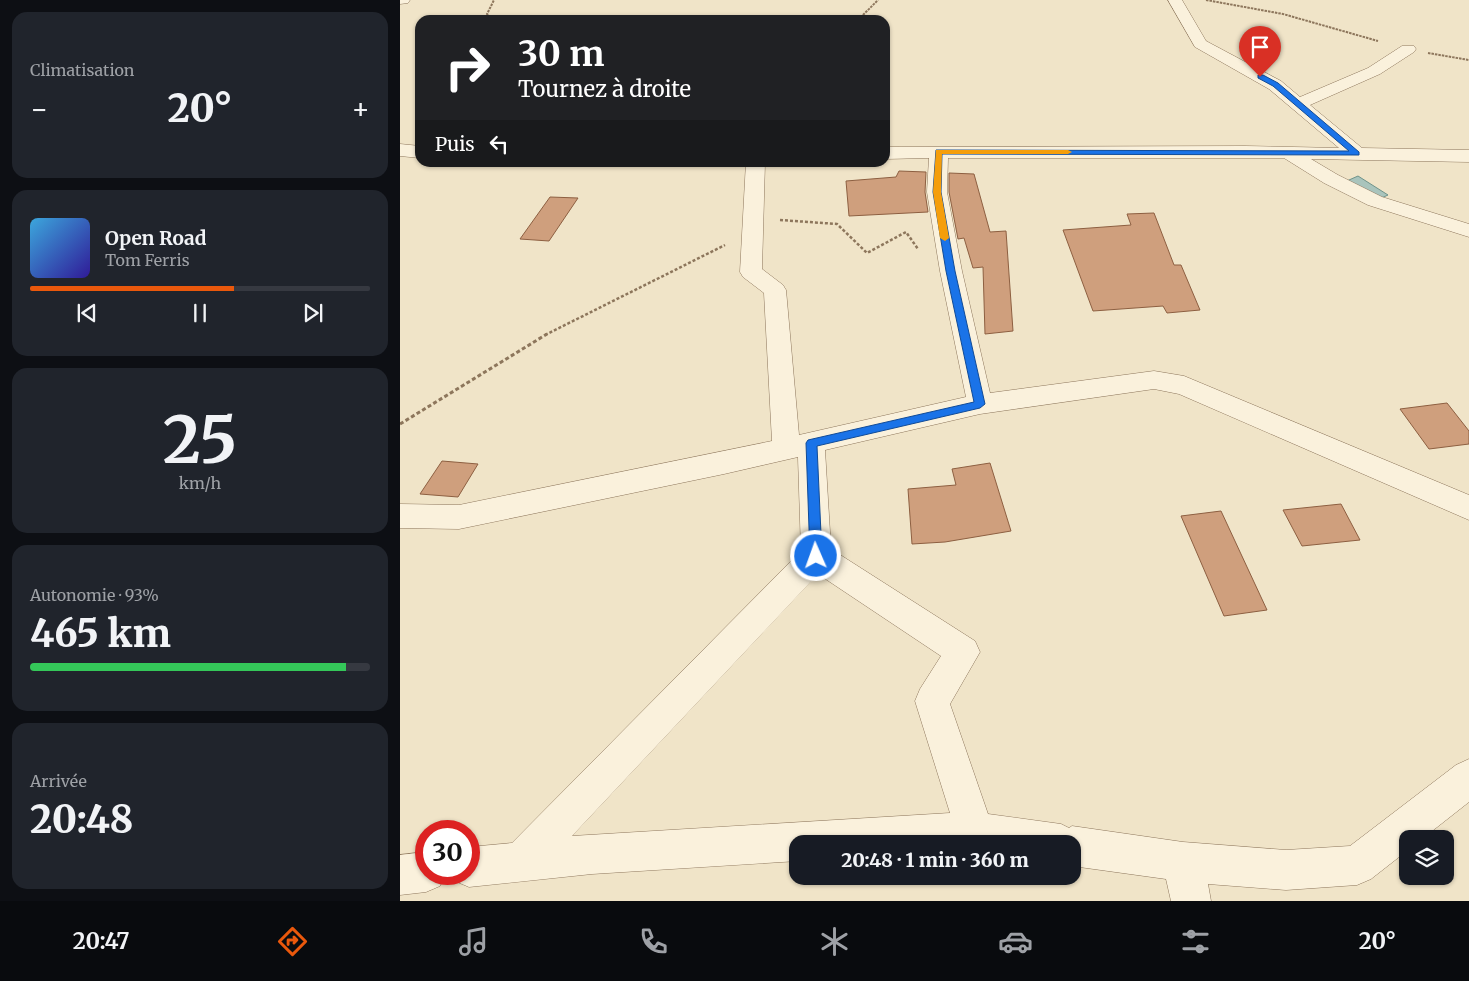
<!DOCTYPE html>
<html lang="fr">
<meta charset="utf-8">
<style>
:root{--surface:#171b24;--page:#20242c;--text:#f1f3f6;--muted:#9ea1a6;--line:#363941;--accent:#ea580c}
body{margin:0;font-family:Merriweather,serif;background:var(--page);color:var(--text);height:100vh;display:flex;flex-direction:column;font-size:19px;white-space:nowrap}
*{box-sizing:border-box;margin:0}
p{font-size:16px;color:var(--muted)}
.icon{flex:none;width:28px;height:28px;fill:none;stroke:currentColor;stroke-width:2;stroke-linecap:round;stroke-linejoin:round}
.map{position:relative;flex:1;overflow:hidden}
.details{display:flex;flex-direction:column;gap:12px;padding:12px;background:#0d0f14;width:400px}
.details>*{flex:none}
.banner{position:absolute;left:15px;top:15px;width:475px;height:152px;border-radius:15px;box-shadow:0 1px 4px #0004;background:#202124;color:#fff;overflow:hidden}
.buttons{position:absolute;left:999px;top:830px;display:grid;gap:10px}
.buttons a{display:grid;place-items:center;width:55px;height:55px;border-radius:10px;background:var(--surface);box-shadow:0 1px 4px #0004;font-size:25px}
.speed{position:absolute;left:15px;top:820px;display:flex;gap:10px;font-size:25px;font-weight:700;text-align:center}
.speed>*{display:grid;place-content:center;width:65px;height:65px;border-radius:50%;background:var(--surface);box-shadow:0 1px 4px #0004;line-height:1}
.speed .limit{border:8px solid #d22;background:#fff;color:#111}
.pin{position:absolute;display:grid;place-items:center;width:42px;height:42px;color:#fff;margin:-51px -21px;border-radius:50% 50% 50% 0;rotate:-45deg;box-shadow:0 0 5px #0007}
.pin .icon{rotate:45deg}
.me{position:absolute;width:55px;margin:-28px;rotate:358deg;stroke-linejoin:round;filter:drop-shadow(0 0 4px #0008)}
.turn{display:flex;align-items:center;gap:18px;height:105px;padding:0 20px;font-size:22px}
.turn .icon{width:65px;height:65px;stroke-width:2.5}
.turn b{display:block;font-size:35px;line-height:42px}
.then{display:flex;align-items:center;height:48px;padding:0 20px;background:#0003;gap:10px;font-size:19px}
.big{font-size:38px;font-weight:800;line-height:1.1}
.details .widget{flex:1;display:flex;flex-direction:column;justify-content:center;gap:8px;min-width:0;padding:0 18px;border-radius:15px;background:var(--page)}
.details .dial{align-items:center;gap:0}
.dial b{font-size:65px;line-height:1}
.song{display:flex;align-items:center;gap:15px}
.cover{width:60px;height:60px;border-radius:8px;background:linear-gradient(135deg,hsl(200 70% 55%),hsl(250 70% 35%))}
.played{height:5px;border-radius:2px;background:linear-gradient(90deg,var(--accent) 60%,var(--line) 60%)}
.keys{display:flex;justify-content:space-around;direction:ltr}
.heat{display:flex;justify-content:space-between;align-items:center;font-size:28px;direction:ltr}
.charge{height:8px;border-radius:4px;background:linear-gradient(90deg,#34c759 93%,var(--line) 0)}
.trip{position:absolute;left:389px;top:835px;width:292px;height:50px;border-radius:15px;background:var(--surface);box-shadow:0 1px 4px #0004;font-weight:800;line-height:50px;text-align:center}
.menu{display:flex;height:80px;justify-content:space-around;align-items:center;background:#090b0e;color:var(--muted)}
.menu .icon{width:35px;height:35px}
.menu .selected{color:var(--accent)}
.menu b{font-size:22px;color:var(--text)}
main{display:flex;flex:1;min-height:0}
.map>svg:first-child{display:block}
.water{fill:#a9c4bc;stroke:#6f938a}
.building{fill:#cf9f7d;stroke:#8d5f41}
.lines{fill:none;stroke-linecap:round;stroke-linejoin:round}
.minor-casing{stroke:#8d765c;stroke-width:1}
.path-far2{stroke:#8d765c;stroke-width:2;stroke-dasharray:2.5 1;stroke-linecap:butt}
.path-far1{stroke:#8d765c;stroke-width:2.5;stroke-dasharray:3 2;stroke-linecap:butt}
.path{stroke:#8d765c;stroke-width:3;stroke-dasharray:4 2.5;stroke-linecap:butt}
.minor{fill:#faf1dc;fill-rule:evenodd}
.route{fill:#1a73e8;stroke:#114b97}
.slow{fill:#f59e0b}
</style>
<main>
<section class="details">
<div class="widget"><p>Climatisation</p>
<div class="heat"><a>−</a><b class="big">20°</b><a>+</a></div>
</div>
<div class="widget">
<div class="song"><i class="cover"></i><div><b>Open Road</b><p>Tom Ferris</p></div></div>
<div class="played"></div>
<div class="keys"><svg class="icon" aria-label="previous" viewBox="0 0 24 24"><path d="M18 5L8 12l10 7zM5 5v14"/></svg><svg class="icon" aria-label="pause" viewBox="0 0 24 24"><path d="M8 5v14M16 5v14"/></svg><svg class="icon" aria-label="next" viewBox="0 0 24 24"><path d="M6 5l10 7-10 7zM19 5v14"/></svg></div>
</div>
<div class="widget dial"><b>25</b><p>km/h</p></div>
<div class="widget"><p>Autonomie · 93%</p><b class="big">465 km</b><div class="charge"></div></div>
<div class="widget"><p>Arrivée</p><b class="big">20:48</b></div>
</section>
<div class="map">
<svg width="1069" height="901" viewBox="0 0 1069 901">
<rect width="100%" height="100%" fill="#f0e4c8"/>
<!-- water -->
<path class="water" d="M958 176 988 195 975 201 940 184Z"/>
<!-- building -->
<g class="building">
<path d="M499 171 526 172 525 192 528 212 449 216 446 181 496 177Z"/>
<path d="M549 173 574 174 590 232 606 231 613 331 585 334 583 267 573 268 564 238 558 239 549 192Z"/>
<path d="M150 197 178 198 149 241 120 239Z"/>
<path d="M754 213 774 265H781L800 310 767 313 763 306 693 311 663 230 731 225 727 214Z"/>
<path d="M1047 403 1069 431V444L1029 449 1000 409Z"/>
<path d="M42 461 78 464 58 497 20 494Z"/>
<path d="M590 463 611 531 545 542 512 544 508 489 556 485 552 469Z"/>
<path d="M941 504 960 540 902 546 883 510Z"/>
<path d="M821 511 867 610 824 616 781 516Z"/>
</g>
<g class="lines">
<!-- minor casing -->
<g class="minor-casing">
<g id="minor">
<path d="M0 0H10L8 3 0 4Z"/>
<path d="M768 0H782L806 41 881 81 900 97 968 68 1002 46H1014L1016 49 1014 52 980 74 910 105 962 148 1069 150V162L911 159 938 175 982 197 1069 224V237L968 205 924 183 884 158H548L547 192 562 271 590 393 754 371 784 376 1069 495V520L779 394 754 389 580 414 425 450 431 549 575 641 580 652 550 704 588 814 661 824 669 828 672 826 783 842 886 850 950 846 1056 765 1069 759V802L1022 839H1008V850L971 879 957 885 886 890 808 884 811 901H771L766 879 672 866V844H398V861L192 874 69 887 55 881 52 874H69V847L112 843 401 551 398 457 324 474 59 529 0 528V504L59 505 372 441 364 293 343 277 340 272 346 162H365L362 269 383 285 386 290 399 435 566 397 540 271 527 192 529 158 485 159V147L845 146 939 148 869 89 795 47ZM418 574 541 656 520 689 515 701 550 813 172 836Z"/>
<path d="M0 144 20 146V158L0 156Z"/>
<path d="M26 852V874H45L40 886 26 892 0 895V855Z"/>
</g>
</g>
<!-- path-far2 -->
<g class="path-far2">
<path d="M806 0 883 14 978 41"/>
<path d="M93 20 87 14 94 0"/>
<path d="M458 20 478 0"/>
<path d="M1028 53 1069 60"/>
</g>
<!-- path-far1 -->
<g class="path-far1">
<path d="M380 220 437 224 467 253 506 232 518 249"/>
<path d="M145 335 325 245"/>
</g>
<!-- path -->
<path class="path" d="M0 424 147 334"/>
<!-- minor -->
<use href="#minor" class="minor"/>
</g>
<!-- route -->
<path class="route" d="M858 75H863L878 83 959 152V155L542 154 541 192 555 271 585 404 580 408 417 446 422 556 420 560 416 562 411 560 410 556 406 443 408 440 574 402 546 271 533 192 536 150 949 151 873 86 858 78Z"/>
<!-- slow -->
<path class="slow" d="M536 150H668L672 152 668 154H542L541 192 549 238 545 241 540 238 533 192Z"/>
</svg>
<div class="buttons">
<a><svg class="icon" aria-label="layers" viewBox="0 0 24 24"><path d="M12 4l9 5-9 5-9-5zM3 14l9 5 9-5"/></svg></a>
</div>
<div class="speed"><div class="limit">30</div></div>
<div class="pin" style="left:860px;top:77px;background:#d93025"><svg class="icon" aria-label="arrive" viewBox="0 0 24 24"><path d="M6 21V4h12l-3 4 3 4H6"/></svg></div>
<svg class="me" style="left:416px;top:556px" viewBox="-20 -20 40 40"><circle r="17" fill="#1a73e8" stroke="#fff" stroke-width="3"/><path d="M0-11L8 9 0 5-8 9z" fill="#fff"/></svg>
<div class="trip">20:48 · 1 min · 360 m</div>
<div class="banner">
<div class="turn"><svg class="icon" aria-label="right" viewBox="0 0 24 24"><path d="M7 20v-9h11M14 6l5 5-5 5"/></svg><div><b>30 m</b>Tournez à droite</div></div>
<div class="then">Puis<svg class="icon" aria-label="left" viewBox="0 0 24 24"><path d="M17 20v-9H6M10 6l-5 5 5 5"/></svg></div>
</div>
</div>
</main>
<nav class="menu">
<b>20:47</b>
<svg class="icon selected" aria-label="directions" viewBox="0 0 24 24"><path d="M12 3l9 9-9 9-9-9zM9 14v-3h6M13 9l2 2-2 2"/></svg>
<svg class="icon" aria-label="music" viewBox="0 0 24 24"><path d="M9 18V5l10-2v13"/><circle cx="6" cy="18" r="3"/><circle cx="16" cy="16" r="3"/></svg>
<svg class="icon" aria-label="phone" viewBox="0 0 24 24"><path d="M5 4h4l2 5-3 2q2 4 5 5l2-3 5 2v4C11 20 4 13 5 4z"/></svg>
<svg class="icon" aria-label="climate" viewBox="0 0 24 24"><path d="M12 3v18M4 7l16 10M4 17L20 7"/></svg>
<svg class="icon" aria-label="car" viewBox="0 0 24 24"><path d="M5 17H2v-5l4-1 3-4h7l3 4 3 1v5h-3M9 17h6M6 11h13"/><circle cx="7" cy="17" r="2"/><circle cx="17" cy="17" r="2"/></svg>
<svg class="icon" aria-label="filters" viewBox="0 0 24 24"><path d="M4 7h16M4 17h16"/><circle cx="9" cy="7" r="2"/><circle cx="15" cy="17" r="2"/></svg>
<b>20°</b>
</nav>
